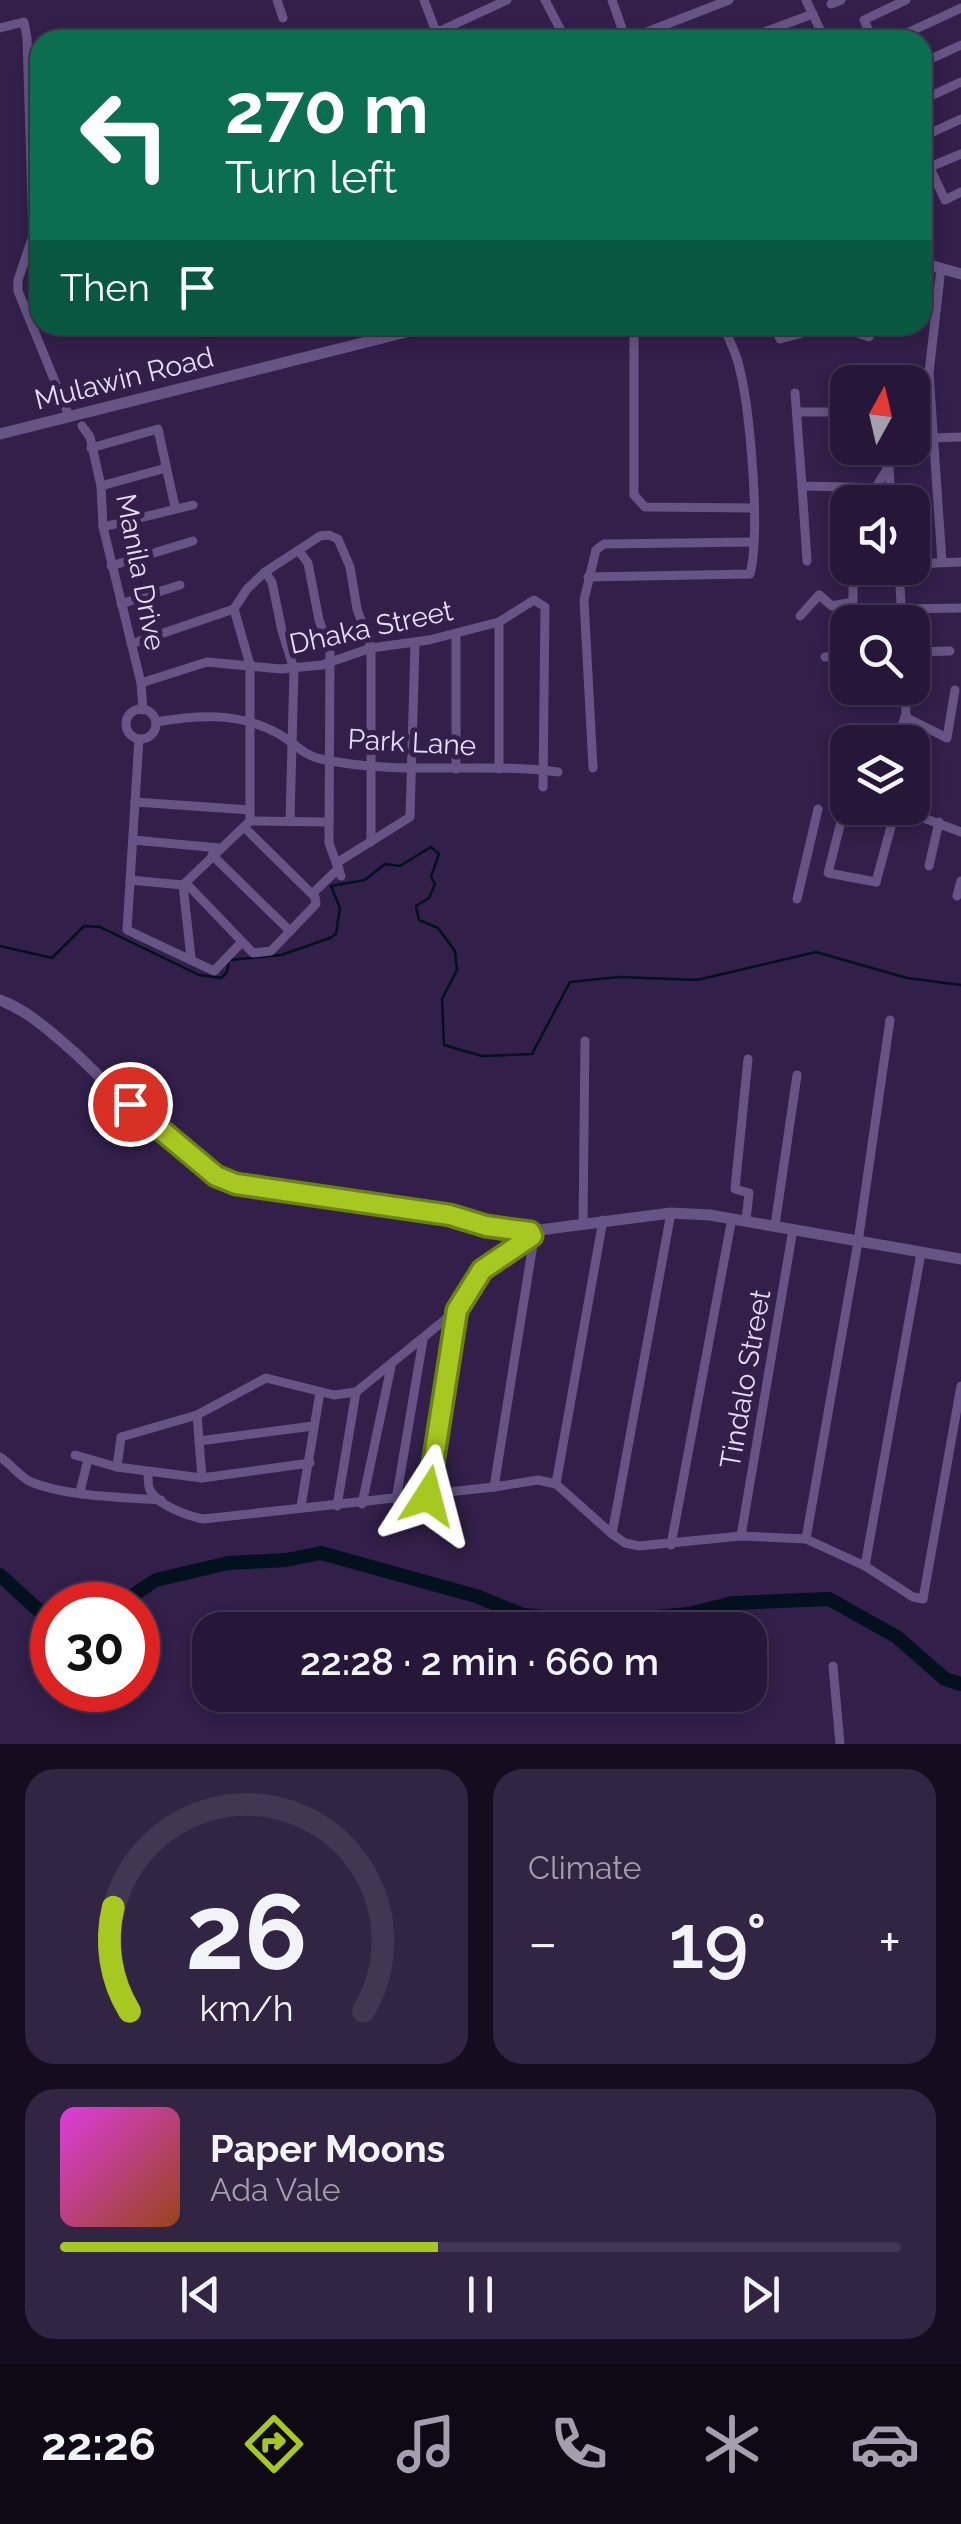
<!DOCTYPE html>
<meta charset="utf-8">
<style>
:root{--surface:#261738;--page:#322443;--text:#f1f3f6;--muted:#a49fae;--line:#423653;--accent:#a6c820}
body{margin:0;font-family:Raleway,sans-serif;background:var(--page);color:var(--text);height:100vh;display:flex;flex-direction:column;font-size:38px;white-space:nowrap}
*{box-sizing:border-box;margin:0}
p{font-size:32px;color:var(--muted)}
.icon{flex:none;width:55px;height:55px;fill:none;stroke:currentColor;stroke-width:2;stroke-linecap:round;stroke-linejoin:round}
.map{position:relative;height:1744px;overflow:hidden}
.drawer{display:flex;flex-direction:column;gap:25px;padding:25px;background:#150d1f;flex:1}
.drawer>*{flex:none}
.hud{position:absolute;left:30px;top:30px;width:902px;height:305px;border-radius:30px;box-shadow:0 5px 15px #0003,0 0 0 2px var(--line);background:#0b6e4f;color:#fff;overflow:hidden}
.needle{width:65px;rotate:8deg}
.fabs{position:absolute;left:830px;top:365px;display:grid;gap:20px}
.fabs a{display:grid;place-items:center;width:100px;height:100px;border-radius:20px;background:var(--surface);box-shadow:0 5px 15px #0003,0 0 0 2px var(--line);font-size:50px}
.speed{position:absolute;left:30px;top:1582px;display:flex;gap:20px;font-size:50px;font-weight:700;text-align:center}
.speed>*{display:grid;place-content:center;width:130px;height:130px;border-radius:50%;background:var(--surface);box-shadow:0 5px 15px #0003,0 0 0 2px var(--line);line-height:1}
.speed .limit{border:15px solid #d22;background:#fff;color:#111}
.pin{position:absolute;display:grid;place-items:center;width:85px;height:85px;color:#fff;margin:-42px;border:5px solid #fff;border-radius:50%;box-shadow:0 2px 10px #0007}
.me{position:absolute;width:110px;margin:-55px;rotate:9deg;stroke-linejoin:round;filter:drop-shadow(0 0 8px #0008)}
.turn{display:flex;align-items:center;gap:35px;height:210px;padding:0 30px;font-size:45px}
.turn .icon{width:130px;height:130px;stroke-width:2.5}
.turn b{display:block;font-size:70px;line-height:85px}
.then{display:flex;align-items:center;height:95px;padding:0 30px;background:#0003;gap:20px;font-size:38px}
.big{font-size:75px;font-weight:600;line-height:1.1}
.drawer .card{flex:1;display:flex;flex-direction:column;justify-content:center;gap:15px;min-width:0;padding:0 35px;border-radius:30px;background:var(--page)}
.drawer .dial{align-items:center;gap:0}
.dial svg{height:260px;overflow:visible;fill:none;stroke:var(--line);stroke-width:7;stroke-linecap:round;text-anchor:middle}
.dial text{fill:var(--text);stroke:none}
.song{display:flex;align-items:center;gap:30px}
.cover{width:120px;height:120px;border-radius:15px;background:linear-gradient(135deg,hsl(300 70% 55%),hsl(20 70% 35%))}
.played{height:10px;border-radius:5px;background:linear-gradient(90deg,var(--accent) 45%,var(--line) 45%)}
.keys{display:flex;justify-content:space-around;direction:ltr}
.heat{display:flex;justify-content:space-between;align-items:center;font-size:55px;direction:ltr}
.drawer .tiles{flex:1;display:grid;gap:25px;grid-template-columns:1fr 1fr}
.card:last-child{grid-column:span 2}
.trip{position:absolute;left:192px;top:1612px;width:575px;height:100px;border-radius:30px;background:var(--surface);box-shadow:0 5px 15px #0003,0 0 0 2px var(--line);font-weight:600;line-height:100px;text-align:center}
.menu{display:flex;height:160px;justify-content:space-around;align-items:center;background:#0f0916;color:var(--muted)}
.menu .icon{width:70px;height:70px}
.menu .current{color:var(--accent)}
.menu b{font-size:45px;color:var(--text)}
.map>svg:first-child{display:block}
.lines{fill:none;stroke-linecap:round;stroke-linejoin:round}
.stream{stroke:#02111d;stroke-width:2.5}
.river{stroke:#02111d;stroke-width:14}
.street{stroke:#665484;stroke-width:9}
.secondary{stroke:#665484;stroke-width:11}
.route-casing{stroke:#6c8215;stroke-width:25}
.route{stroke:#a6c820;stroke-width:18}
.labels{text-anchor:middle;stroke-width:10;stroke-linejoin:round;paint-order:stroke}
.street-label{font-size:28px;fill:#e6dcf8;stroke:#321f4a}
</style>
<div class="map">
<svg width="961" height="1744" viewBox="0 0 961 1744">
<rect width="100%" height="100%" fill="#321f4a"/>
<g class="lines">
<!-- stream -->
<path class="stream" d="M0 946 52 958 84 926 100 927 199 975 221 978 227 972 229 960 281 955 330 938 336 934 340 908 331 886 365 880 385 864 400 866 431 847 439 854 431 877 435 884 429 898 416 906 419 920 438 928 455 951 457 970 442 999 444 1045 482 1056 532 1054 570 982 619 977 697 980 816 952 907 978 961 985"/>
<!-- river -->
<g class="river">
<path d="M0 1575 37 1609 52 1613"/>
<path d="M118 1605 156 1580 228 1563 286 1560 321 1553 476 1596 523 1615 577 1620 615 1621 688 1614 733 1603 829 1599 897 1637 945 1679 961 1684"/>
</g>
<!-- street -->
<g class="street">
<path d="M277 0 283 18"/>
<path d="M424 0 435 29 440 31 507 0"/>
<path d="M545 0 566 40"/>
<path d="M612 0 626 40 729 0"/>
<path d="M806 0 825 40"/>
<path d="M831 4 841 0"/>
<path d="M0 28 24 22 27 38 33 236 18 280V291L69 416"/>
<path d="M742 40 813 14"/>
<path d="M873 40 864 20 906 0"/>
<path d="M892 40 961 8"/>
<path d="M922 63 961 45"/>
<path d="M922 100 961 82"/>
<path d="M922 137 961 119"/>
<path d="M922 151 945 200 961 192"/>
<path d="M930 167 961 154"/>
<path d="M941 268 929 373 942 562"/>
<path d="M657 325 634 327V495L645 507 753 508"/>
<path d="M774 325 780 339 817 329"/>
<path d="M816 325 817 329 850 330 869 337"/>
<path d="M890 382 898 372 929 373"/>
<path d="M795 393 802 486 890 488"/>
<path d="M797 412H848"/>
<path d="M82 426 90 437 101 486 103 527 141 683 143 710"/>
<path d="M912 431 930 407"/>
<path d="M933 438 961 437"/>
<path d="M91 448 158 429 175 507"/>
<path d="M889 466 891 502"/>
<path d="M101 486 166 468"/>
<path d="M802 486 807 561"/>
<path d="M848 487 849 502"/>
<path d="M876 487 900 448"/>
<path d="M103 527 193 505"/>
<path d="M299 551 308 563 319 620 330 649 329 843 341 876"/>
<path d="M912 564 961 562"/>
<path d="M111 566 193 541"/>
<path d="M899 568 902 622"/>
<path d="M265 572 272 582 282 631 294 669 290 821"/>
<path d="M588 577 750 574C761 531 750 406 738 362 734 349 728 337 723 325"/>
<path d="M121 604 180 585"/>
<path d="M234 609 250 665V821"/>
<path d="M902 609 961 608"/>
<path d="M800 616 819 595 832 606 853 602V568"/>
<path d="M131 644 234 609 247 589 265 572 320 536 329 535 338 539 350 567 357 609 371 648V842"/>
<path d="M912 652 950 651"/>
<path d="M825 657 848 656"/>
<path d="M141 683 207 662 281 669 322 665 371 648 429 640 499 622 534 600 545 607 543 787"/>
<circle cx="141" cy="724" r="15"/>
<path d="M905 717 947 738 955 690"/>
<path d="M156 722C197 715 237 712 275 732 292 740 302 755 321 759 399 776 480 762 558 772"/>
<path d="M139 739 127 930 214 971 242 942"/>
<path d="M897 742 906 714 905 688"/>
<path d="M593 768 584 600 596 550 604 544 752 542"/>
<path d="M456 769V634"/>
<path d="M499 769V622"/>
<path d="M848 794 828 873 876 882 896 808"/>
<path d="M135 802 250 810"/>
<path d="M897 808 961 832"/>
<path d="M133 840 219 848"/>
<path d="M212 855 290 931"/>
<path d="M338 862 410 817 415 643"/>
<path d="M929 866 939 822"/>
<path d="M130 880 183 885"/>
<path d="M186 883 253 953 271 951 316 904 315 897 244 827"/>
<path d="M183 885 250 821 329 822"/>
<path d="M183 885 191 958"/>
<path d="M312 894 339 868"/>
<path d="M957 896 961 881"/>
<path d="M797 899 818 809"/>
<path d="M746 1220 749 1193 735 1189 748 1059"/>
<path d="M583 1223 585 1041"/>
<path d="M775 1225 797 1075"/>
<path d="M530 1232 533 1244 494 1487 538 1480 556 1484 612 1534 625 1543 639 1546 741 1536 806 1539 865 1566 913 1597 923 1599 961 1386"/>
<path d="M197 1415 202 1478"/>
<path d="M199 1441 313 1426"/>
<path d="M75 1455 117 1467"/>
<path d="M0 1457C11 1464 20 1477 31 1482 68 1497 122 1497 161 1500"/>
<path d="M310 1463 202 1478 117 1467 121 1437 197 1415 266 1378 334 1395 356 1392 457 1310 482 1271 532 1236"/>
<path d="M148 1472C148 1475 148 1487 150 1490 157 1505 188 1516 203 1519L494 1487"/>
<path d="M556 1484 603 1220"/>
<path d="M80 1492 88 1459"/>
<path d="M428 1496 457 1311"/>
<path d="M396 1500 423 1340"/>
<path d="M362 1504 391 1367"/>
<path d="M301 1506 320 1392"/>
<path d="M337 1506 356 1392"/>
<path d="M612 1534 671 1213"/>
<path d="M741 1536 793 1229"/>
<path d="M806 1539 858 1242 890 1020"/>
<path d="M671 1545 732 1218"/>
<path d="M865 1566 921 1253"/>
<path d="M833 1666 840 1744"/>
</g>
<!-- secondary -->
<g class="secondary">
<path d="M922 263 961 274"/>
<path d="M0 434 434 325"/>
<path d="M0 1000C29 1011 52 1033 75 1053 121 1096 177 1161 236 1184L449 1215 524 1232 671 1213 710 1215 961 1259"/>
</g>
</g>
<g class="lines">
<!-- route casing -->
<g class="route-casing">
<path id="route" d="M130 1104 216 1176 236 1184 450 1215 486 1226 530 1232 532 1236 482 1270 457 1310 428 1496"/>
</g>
<!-- route -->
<use href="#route" class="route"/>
</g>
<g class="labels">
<!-- street labels -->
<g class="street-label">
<text transform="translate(124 378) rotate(-14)" y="10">Mulawin Road</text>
<text transform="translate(141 572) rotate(79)" y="10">Manila Drive</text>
<text transform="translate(371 627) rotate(-12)" y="10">Dhaka Street</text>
<text transform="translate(412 742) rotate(3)" y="10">Park Lane</text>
<text transform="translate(745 1379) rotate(-80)" y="10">Tindalo Street</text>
</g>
</g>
</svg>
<div class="fabs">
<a><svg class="needle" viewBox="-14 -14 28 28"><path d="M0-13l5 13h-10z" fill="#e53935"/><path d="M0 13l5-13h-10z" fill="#a49fae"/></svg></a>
<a><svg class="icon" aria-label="sound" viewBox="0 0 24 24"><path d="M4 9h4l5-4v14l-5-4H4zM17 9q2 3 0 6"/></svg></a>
<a><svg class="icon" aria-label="search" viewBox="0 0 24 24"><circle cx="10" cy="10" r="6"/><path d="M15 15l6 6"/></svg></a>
<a><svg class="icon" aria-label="layers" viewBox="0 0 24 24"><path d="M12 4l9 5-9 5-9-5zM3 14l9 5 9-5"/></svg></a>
</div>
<div class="speed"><div class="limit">30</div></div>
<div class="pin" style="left:130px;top:1104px;background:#d93025"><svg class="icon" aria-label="arrive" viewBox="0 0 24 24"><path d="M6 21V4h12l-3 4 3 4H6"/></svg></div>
<svg class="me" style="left:428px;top:1496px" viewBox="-20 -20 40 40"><path d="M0-17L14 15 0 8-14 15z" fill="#a6c820" stroke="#fff" stroke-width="4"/></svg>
<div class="trip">22:28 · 2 min · 660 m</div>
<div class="hud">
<div class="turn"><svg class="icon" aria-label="left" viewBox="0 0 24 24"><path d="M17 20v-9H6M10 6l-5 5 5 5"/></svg><div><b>270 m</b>Turn left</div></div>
<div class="then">Then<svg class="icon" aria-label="arrive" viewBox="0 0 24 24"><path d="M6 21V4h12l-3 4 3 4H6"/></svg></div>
</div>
</div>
<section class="drawer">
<div class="tiles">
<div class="card dial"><svg viewBox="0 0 100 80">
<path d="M14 69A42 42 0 1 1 86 69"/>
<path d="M14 69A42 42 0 0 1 9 37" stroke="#a6c820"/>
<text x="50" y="56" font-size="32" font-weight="700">26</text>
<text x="50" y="72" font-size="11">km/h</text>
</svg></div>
<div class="card"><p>Climate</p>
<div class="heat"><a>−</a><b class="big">19°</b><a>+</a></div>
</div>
<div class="card">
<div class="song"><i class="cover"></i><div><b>Paper Moons</b><p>Ada Vale</p></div></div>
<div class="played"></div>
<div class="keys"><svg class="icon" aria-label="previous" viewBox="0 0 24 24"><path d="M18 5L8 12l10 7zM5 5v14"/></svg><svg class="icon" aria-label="pause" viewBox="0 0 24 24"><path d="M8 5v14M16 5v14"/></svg><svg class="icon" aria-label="next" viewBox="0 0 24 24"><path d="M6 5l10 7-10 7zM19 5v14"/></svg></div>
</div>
</div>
</section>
<nav class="menu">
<b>22:26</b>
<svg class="icon current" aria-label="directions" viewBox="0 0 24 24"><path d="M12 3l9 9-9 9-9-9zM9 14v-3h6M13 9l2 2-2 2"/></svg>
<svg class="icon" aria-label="music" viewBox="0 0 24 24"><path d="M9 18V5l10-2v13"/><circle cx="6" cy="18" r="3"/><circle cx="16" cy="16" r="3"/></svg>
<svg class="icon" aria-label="phone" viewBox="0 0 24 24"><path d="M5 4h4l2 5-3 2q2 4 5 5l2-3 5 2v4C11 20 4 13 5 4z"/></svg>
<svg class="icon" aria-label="climate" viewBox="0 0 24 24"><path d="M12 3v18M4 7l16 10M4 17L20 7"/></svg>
<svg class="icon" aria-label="car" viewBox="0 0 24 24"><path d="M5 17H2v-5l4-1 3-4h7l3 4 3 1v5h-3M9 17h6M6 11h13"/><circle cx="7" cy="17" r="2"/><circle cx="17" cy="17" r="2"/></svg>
</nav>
